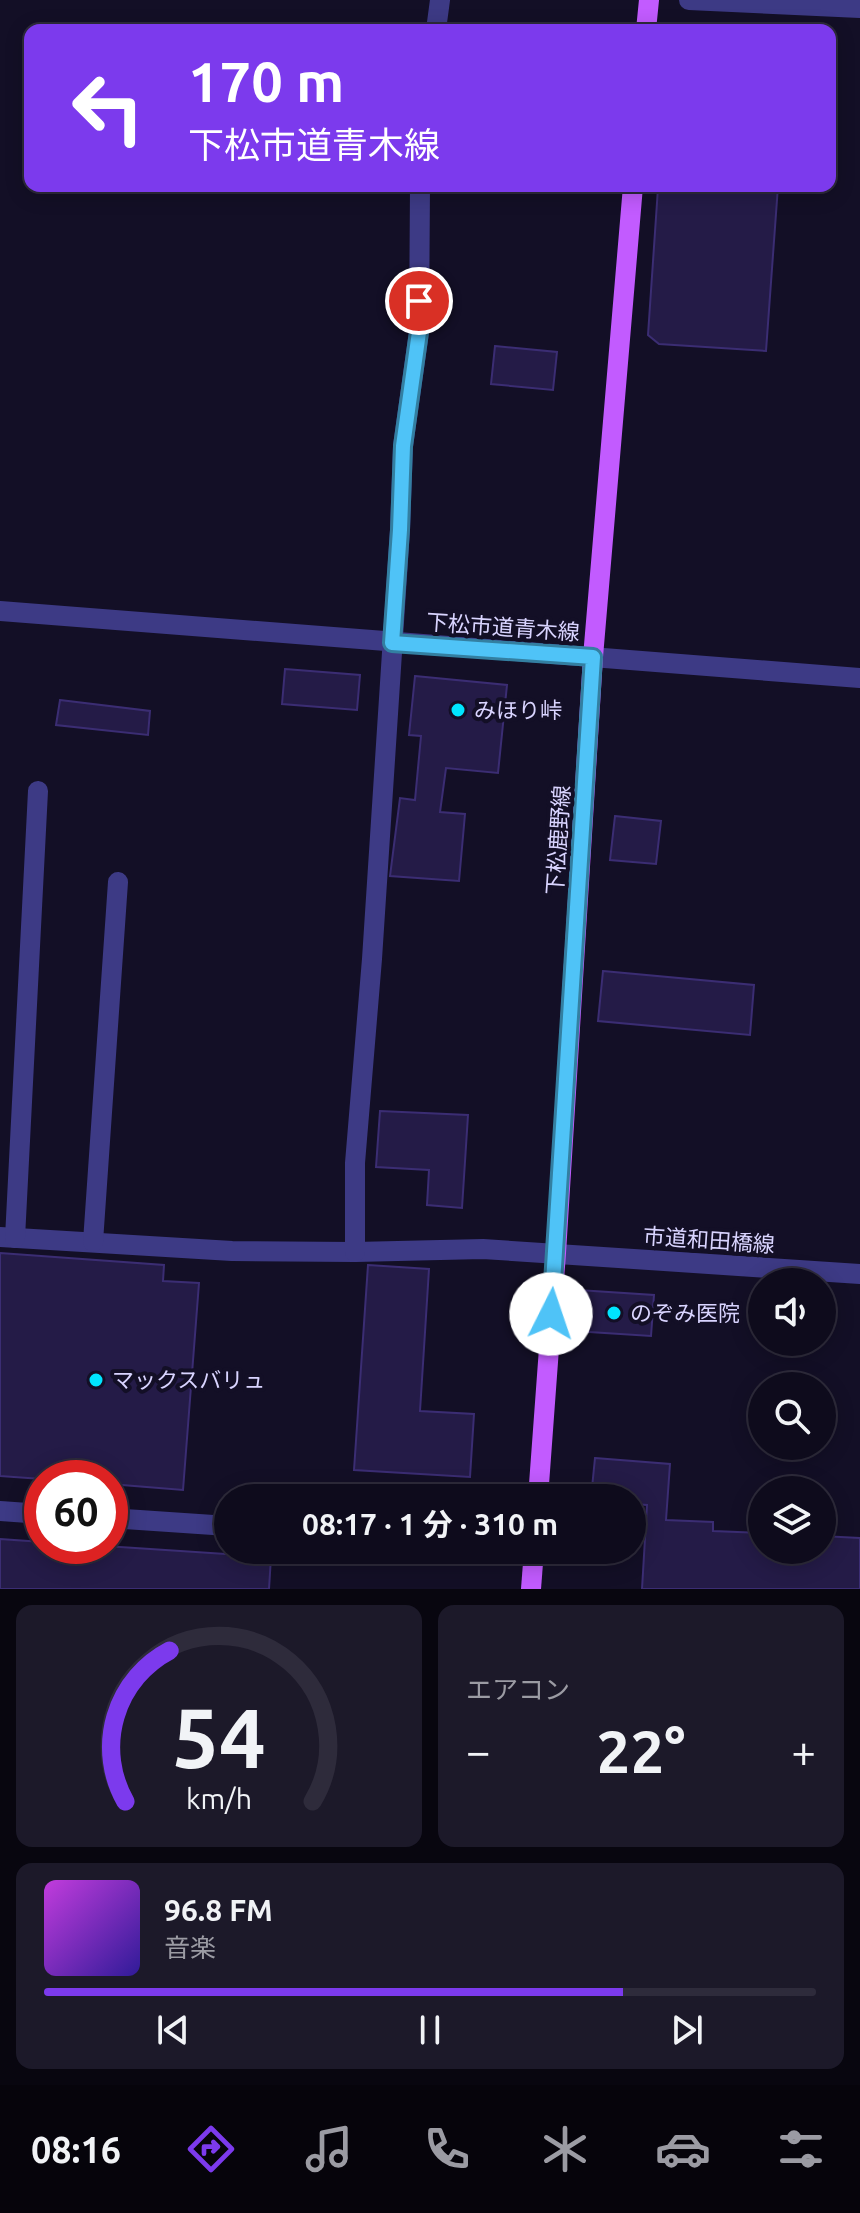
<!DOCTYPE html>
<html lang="ja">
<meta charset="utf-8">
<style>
:root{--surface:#0e0b1c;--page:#1c1929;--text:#f1f3f6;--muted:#9b9ba3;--line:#2e2b3b;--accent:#7c3aed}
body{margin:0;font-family:Ubuntu,"Noto Sans JP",sans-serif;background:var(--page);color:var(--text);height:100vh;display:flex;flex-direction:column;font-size:30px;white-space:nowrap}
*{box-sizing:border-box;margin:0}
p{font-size:26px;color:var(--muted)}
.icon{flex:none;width:44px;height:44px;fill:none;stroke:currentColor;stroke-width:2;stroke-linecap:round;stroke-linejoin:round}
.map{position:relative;height:1589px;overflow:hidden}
.sheet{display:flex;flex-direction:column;gap:16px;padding:16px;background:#08060f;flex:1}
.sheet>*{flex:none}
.banner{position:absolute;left:24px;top:24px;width:812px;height:168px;border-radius:16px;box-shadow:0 4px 20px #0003,0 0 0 2px var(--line);background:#7c3aed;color:#fff;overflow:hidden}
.tools{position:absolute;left:748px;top:1268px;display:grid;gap:16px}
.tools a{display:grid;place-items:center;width:88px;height:88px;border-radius:50%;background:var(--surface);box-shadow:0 4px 20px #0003,0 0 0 2px var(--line);font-size:40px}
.speed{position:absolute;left:24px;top:1460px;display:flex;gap:16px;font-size:40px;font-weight:700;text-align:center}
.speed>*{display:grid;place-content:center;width:104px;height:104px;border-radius:50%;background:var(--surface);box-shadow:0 4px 20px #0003,0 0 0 2px var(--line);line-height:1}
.speed .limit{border:12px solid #d22;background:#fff;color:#111}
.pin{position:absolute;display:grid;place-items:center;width:68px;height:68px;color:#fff;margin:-34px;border:4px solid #fff;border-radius:50%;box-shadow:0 2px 8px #0007}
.me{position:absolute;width:88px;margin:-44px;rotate:4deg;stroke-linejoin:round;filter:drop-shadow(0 0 6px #0008)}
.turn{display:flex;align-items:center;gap:28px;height:168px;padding:0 32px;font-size:36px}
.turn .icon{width:104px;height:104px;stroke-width:2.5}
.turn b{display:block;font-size:56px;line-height:68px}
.big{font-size:60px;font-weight:700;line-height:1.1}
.sheet .widget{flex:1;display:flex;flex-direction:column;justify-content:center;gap:12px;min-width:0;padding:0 28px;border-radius:16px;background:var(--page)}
.sheet .dial{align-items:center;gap:0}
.dial svg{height:208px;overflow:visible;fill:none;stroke:var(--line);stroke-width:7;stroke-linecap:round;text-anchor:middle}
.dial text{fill:var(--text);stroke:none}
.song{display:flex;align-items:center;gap:24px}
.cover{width:96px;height:96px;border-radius:12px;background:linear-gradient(135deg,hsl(290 70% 55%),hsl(250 70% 35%))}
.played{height:8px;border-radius:4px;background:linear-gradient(90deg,var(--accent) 75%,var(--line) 75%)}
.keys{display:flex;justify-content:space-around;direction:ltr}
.heat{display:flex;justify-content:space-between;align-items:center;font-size:44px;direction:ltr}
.sheet .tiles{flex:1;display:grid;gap:16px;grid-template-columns:1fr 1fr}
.widget:last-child{grid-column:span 2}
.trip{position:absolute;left:214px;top:1484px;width:432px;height:80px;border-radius:40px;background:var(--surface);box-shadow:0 4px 20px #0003,0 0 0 2px var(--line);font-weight:700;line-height:80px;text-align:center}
.dock{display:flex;height:128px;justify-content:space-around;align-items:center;background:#06040b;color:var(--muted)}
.dock .icon{width:56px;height:56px}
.dock .current{color:var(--accent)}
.dock b{font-size:36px;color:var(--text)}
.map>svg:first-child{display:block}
.building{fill:#241b47;stroke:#3b2d73;stroke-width:2}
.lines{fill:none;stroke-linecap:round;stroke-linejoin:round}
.minor{stroke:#3d3a85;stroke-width:20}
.major{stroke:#c25bff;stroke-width:20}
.route-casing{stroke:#337fa1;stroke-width:20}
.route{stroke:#4fc3f7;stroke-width:14}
.poi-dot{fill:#00e5ff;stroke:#130f26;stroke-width:3}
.labels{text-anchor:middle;stroke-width:8;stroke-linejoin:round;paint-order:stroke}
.street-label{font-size:22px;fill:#d9d4ff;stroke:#130f26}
.poi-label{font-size:22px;fill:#d9d4ff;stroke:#130f26;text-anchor:start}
</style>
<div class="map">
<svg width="860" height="1589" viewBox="0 0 860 1589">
<rect width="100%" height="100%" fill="#130f26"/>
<!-- building -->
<g class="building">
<path d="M677 186H778L766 351 659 344 648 335 658 188 677 190Z"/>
<path d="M495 346 557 352 553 390 491 384Z"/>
<path d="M285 669 360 675 357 710 282 704Z"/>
<path d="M415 676 507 685 498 773 446 768 440 812 465 814 459 881 390 876 400 798 415 800 421 736 409 735Z"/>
<path d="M60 700 150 711 148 735 56 725Z"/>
<path d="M615 816 661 821 656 864 610 860Z"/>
<path d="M603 971 754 985 750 1035 598 1021Z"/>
<path d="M380 1111 468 1115 462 1208 427 1205 429 1170 376 1167Z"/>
<path d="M0 1253 164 1265 163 1281 199 1283 183 1490 110 1484V1478L42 1479 0 1476Z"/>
<path d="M368 1265 429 1269 420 1411 474 1414 470 1477 354 1470Z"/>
<path d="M578 1290 654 1295 651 1336 574 1331Z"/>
<path d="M595 1458 670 1464 666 1520 713 1522V1531L762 1533V1550H822V1536L860 1538V1589H642L647 1505 632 1504V1498H591Z"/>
<path d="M0 1539 42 1542V1546H105L271 1557 269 1589H0Z"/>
</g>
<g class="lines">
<!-- minor -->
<g class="minor">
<path d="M689 0 860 8"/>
<path d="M436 30 440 0"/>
<path d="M0 611 860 678"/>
<path d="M0 1237 232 1251 355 1252 483 1249 860 1274"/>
<path d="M15 1238 38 791"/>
<path d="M93 1242 118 882"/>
<path d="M355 1252V1163L372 959 400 530 403 446 419 332 420 186"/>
<path d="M0 1511 42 1514"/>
<path d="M110 1518 228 1526"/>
</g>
<!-- major -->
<g class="major">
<path d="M646 30 649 0"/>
<path d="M538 1498 556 1253 593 657 633 186"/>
<path d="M531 1589 534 1550"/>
</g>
</g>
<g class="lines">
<!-- route casing -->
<g class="route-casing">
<path id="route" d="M419 301V332L403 446 400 530 392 643 593 657 551 1314"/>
</g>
<!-- route -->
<use href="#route" class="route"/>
</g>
<!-- markers -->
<g class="poi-dot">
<circle cx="458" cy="710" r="8"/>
<circle cx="614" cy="1313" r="8"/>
<circle cx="96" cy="1380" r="8"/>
</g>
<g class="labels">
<!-- street labels -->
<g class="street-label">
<text transform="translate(503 627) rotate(4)" y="8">下松市道青木線</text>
<text transform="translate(558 840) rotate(-86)" y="8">下松鹿野線</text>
<text transform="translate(709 1240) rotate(4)" y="8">市道和田橋線</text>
</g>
<!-- poi labels -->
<g class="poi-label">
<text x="474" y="718">みほり峠</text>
<text x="630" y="1321">のぞみ医院</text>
<text x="112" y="1388">マックスバリュ</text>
</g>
</g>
</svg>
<div class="tools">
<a><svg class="icon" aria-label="sound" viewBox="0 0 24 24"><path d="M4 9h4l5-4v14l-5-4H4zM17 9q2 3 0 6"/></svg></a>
<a><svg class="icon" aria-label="search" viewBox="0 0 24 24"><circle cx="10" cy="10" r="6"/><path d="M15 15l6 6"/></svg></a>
<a><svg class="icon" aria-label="layers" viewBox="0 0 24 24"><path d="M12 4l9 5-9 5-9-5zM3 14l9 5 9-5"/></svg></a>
</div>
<div class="speed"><div class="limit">60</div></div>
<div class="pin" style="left:419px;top:301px;background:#d93025"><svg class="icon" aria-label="arrive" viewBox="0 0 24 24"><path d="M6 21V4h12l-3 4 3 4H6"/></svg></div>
<svg class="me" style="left:551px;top:1314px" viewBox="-20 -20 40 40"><circle r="19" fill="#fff"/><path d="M0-13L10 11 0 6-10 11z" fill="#4fc3f7"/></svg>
<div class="trip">08:17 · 1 分 · 310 m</div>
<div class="banner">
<div class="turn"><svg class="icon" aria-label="left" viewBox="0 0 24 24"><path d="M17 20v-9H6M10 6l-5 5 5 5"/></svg><div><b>170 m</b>下松市道青木線</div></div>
</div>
</div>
<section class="sheet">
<div class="tiles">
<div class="widget dial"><svg viewBox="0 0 100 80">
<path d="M14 69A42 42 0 1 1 86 69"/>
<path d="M14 69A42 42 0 0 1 31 11" stroke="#7c3aed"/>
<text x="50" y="56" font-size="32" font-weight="700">54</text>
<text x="50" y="72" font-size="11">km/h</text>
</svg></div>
<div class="widget"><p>エアコン</p>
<div class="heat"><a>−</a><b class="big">22°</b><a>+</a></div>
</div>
<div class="widget">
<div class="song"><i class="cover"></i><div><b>96.8 FM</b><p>音楽</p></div></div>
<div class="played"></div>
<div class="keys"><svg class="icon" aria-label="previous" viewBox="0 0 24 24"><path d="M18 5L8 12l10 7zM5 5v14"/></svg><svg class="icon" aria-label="pause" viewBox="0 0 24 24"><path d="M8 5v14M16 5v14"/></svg><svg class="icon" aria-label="next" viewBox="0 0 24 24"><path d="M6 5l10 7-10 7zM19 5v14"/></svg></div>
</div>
</div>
</section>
<nav class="dock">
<b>08:16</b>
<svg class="icon current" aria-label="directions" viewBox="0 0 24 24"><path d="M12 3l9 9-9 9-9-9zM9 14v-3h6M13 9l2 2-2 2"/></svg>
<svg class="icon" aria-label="music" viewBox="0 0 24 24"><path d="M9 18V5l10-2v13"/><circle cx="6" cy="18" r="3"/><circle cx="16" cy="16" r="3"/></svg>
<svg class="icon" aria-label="phone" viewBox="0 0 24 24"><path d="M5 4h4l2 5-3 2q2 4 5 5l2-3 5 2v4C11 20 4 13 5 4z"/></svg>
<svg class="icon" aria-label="climate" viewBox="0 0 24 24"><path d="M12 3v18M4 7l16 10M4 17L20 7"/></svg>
<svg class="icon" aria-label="car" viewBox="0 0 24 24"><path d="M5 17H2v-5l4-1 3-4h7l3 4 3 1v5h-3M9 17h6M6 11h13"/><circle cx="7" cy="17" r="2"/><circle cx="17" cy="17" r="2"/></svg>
<svg class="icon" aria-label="filters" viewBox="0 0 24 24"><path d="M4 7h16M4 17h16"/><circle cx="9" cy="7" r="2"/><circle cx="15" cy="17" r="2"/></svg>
</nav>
